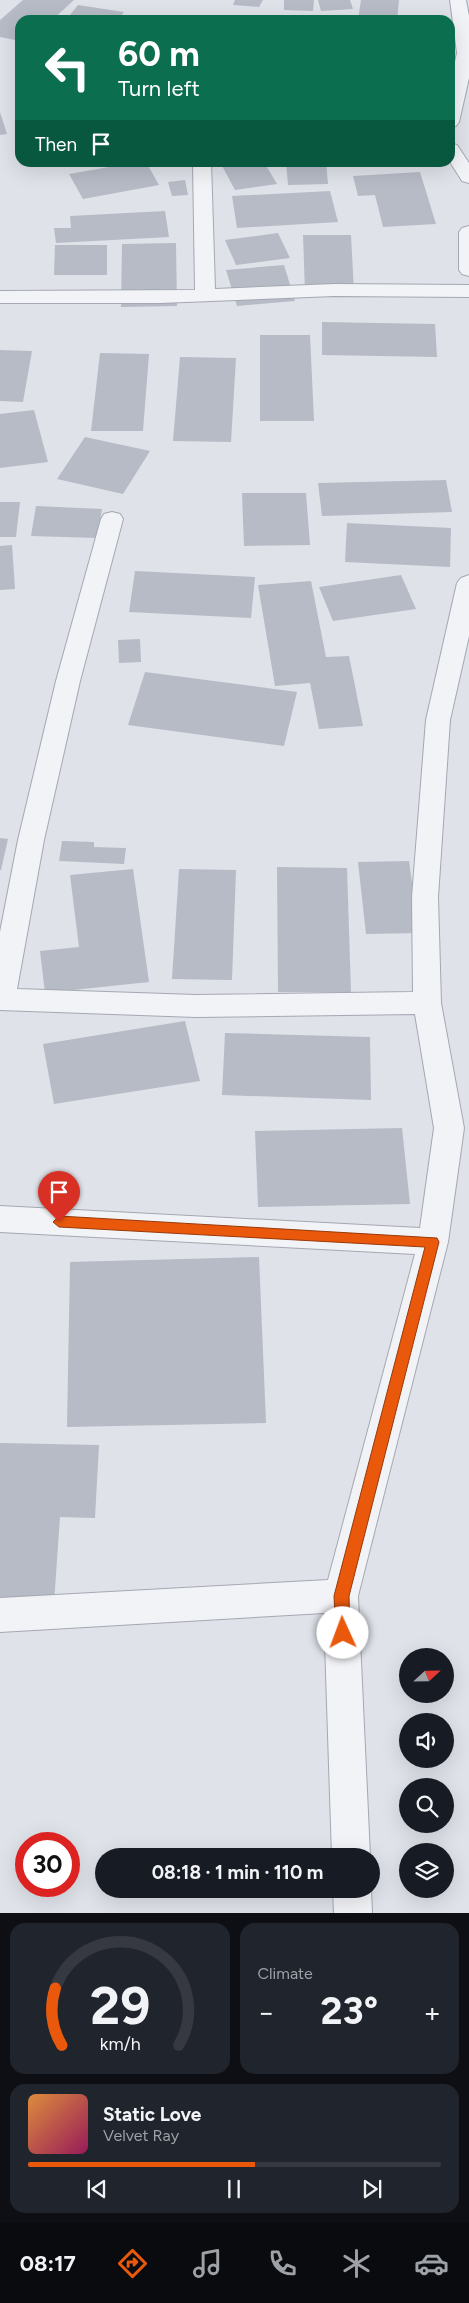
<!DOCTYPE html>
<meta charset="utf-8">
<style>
:root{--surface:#171b24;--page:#20242c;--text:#f1f3f6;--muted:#9ea1a6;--line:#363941;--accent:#ea580c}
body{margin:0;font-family:Figtree,sans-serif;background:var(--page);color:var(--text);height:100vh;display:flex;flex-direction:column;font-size:19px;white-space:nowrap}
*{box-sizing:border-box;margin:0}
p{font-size:16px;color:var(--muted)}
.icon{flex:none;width:28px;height:28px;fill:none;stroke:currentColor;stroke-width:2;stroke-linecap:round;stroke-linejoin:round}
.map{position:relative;height:1913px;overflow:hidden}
.drawer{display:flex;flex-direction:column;gap:10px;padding:10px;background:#0d0f14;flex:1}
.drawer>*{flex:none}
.hud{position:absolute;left:15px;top:15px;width:440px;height:152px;border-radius:15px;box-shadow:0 5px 20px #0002;background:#0b6e4f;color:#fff;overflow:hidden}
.needle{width:32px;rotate:68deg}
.controls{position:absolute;left:399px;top:1648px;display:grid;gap:10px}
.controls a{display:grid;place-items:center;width:55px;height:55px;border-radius:50%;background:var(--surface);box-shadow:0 5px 20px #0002;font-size:25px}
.speed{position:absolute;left:15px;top:1832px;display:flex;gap:10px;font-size:25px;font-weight:700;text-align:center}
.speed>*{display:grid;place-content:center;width:65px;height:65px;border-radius:50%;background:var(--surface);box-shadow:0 5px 20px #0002;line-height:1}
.speed .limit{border:8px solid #d22;background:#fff;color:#111}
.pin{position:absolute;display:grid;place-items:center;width:42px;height:42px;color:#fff;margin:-51px -21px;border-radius:50% 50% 50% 0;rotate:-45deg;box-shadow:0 0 5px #0007}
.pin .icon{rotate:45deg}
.me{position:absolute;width:55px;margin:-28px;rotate:358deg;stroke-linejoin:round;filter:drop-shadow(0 0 4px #0008)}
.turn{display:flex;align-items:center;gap:18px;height:105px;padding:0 20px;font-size:22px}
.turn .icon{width:65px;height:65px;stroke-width:2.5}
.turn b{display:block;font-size:35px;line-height:42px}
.then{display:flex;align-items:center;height:48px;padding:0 20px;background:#0003;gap:10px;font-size:19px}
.big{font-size:38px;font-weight:700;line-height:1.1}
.drawer .tile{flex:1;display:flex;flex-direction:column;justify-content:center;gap:8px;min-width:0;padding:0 18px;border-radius:15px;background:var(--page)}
.drawer .dial{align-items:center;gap:0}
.dial svg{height:130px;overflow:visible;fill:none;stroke:var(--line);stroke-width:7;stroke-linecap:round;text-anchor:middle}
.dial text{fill:var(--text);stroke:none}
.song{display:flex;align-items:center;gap:15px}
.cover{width:60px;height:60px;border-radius:8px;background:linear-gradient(135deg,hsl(30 70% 55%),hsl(330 70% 35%))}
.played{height:5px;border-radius:2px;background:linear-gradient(90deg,var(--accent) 55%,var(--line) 55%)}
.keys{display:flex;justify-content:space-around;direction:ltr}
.heat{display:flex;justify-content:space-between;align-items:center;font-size:28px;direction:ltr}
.drawer .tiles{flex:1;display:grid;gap:10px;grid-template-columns:1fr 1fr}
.tile:last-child{grid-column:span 2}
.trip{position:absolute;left:95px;top:1848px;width:285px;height:50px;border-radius:25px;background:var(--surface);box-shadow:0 5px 20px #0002;font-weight:700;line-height:50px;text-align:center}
.tab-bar{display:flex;height:80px;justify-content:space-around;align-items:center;background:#090b0e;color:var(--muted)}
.tab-bar .icon{width:35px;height:35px}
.tab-bar .active{color:var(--accent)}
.tab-bar b{font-size:22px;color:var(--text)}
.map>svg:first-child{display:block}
.building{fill:#b6bbc6}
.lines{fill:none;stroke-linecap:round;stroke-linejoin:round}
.street-casing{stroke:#a4a8b3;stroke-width:2}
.street{fill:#f2f3f7;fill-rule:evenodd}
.route{fill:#ea580c;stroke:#983908}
</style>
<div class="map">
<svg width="469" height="1913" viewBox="0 0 469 1913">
<rect width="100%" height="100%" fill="#dfe2e9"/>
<!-- building -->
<g class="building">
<path d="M23 0H74L52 20H20V41L0 37V20Z"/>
<path d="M235 0H263L259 7 233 5Z"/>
<path d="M284 0H314L313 11 284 10Z"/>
<path d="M318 0H350L353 9 321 11Z"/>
<path d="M361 0H399L397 20H358Z"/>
<path d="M78 5 124 12 118 20H66Z"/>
<path d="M0 112 7 134 0 135Z"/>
<path d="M138 162H146L159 185 83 199 69 174Z"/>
<path d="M220 162H264L277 184 235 190Z"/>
<path d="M286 162H326L328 184 288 185Z"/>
<path d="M420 172 436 224 383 227 375 195 358 196 353 176Z"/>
<path d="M185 180 188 195 172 196 168 182Z"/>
<path d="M330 191 338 222 237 228 232 196Z"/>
<path d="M165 211 169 237 56 243 54 228H71L70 216Z"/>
<path d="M278 233 290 258 236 265 225 240Z"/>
<path d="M303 235H351L354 292H305Z"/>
<path d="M176 243 177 306 121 307 122 244Z"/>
<path d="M55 245H107V275H54Z"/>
<path d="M284 265 295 301 237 306 226 270Z"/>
<path d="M322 322 435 324 437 357 322 355Z"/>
<path d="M260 335H310L314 421H260Z"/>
<path d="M0 350 32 351 23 402 0 401Z"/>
<path d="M100 353 149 354 143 431H91Z"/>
<path d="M180 357 236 358 231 442 173 441Z"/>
<path d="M34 410 48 462 0 468V414Z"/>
<path d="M85 437 150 451 123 494 57 479Z"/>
<path d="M446 480 452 512 322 516 318 483Z"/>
<path d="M242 493H306L310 545 244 546Z"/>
<path d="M0 502H20L16 537H0Z"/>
<path d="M36 506 102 509 97 538 31 536Z"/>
<path d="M347 523 451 528 450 567 345 562Z"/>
<path d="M12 545 15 589 0 590V546Z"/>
<path d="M135 571 255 577 251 618 129 612Z"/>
<path d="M401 575 416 609 333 621 319 587Z"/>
<path d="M311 581 326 657 349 656 363 726 319 729 310 683 275 686 258 585Z"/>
<path d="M140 639 141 662 119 663 118 640Z"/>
<path d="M145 672 297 692 284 746 128 725Z"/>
<path d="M0 838 8 839 1 870H0Z"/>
<path d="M62 841 94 842V847L126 848 124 864 59 861Z"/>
<path d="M409 861 419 933 366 934 358 862Z"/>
<path d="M277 867 347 868 351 992H278Z"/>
<path d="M133 869 149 982 45 993 40 951 79 947 70 875Z"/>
<path d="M179 869 236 870 232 980 172 979Z"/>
<path d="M185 1021 200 1081 54 1104 43 1044Z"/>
<path d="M225 1033 370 1037 371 1100 222 1095Z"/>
<path d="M402 1128 410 1204 258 1207 255 1131Z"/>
<path d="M259 1257 266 1423 67 1427 70 1262Z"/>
<path d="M0 1443 99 1445 95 1518 60 1517 54 1603H0Z"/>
</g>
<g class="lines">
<!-- street casing -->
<g class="street-casing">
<g id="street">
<path d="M450 0H466L469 16V78L459 122 456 126 450 127V83L457 53Z"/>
<path d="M450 143 457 145 469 163V183L462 181 450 162Z"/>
<path d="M193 162H211L215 289 334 284 469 285V297L334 296 160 303H0V291L195 290Z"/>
<path d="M469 226V276L462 274 459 270V232L462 228Z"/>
<path d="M112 512 120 514 123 519 80 681 44 840 17 989 196 995 413 992 412 897 426 720 457 583 461 578 469 575V636L450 720 438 897 441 1003 464 1128 448 1242 358 1596 370 1856H332L324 1613 0 1632V1598L328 1580 415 1254 0 1232V1206L420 1228 434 1128 415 1014 196 1017 0 1010V932L18 840 56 681 101 519 104 514Z"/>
<path d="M333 1889H371L372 1913H334Z"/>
</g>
</g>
<!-- street -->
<use href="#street" class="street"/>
</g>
<!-- route -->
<path class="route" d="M59 1216 437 1238 439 1242 349 1596 350 1633 348 1638 343 1640 338 1638 336 1633 334 1596 425 1247 59 1227 53 1222Z"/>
</svg>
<div class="controls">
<a><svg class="needle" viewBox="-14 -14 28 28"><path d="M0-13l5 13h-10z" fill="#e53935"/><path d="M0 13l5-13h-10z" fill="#9ea1a6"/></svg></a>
<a><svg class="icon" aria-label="sound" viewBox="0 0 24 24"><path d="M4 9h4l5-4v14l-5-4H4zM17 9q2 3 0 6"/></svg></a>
<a><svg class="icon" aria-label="search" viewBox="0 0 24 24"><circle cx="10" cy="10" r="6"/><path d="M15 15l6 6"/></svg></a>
<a><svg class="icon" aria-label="layers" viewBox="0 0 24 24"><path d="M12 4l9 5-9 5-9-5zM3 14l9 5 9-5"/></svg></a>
</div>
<div class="speed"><div class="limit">30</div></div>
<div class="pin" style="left:59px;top:1222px;background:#d93025"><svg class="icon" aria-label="arrive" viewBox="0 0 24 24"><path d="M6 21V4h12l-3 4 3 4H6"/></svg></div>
<svg class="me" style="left:343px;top:1633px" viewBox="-20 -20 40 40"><circle r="19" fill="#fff"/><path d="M0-13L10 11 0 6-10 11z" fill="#ea580c"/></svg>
<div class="trip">08:18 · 1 min · 110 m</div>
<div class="hud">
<div class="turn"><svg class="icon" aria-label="left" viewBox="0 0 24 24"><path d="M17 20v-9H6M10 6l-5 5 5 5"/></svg><div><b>60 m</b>Turn left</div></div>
<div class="then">Then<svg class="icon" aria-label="arrive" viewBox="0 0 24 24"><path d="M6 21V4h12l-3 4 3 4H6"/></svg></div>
</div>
</div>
<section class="drawer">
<div class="tiles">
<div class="tile dial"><svg viewBox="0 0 100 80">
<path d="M14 69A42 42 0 1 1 86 69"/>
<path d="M14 69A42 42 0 0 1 10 34" stroke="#ea580c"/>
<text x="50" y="56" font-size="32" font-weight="700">29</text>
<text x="50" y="72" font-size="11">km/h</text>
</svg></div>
<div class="tile"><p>Climate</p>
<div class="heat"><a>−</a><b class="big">23°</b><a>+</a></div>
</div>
<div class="tile">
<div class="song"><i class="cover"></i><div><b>Static Love</b><p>Velvet Ray</p></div></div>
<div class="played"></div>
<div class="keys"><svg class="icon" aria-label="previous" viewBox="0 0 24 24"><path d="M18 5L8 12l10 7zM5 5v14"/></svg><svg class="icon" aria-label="pause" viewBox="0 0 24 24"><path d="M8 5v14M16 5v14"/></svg><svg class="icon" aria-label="next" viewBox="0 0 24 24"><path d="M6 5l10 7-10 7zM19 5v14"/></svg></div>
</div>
</div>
</section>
<nav class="tab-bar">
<b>08:17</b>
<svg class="icon active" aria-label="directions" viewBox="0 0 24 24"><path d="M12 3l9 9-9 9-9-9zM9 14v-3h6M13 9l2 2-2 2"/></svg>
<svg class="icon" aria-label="music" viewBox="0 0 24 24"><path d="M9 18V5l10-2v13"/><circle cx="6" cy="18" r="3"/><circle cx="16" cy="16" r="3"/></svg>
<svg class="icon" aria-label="phone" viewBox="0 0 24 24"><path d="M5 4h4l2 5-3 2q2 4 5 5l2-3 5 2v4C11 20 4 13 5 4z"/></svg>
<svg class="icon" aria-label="climate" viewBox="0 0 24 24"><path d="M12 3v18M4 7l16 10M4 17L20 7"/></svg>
<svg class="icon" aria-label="car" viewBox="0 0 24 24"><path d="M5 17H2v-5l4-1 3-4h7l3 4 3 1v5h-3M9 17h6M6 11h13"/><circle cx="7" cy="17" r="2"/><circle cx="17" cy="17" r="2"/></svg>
</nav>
